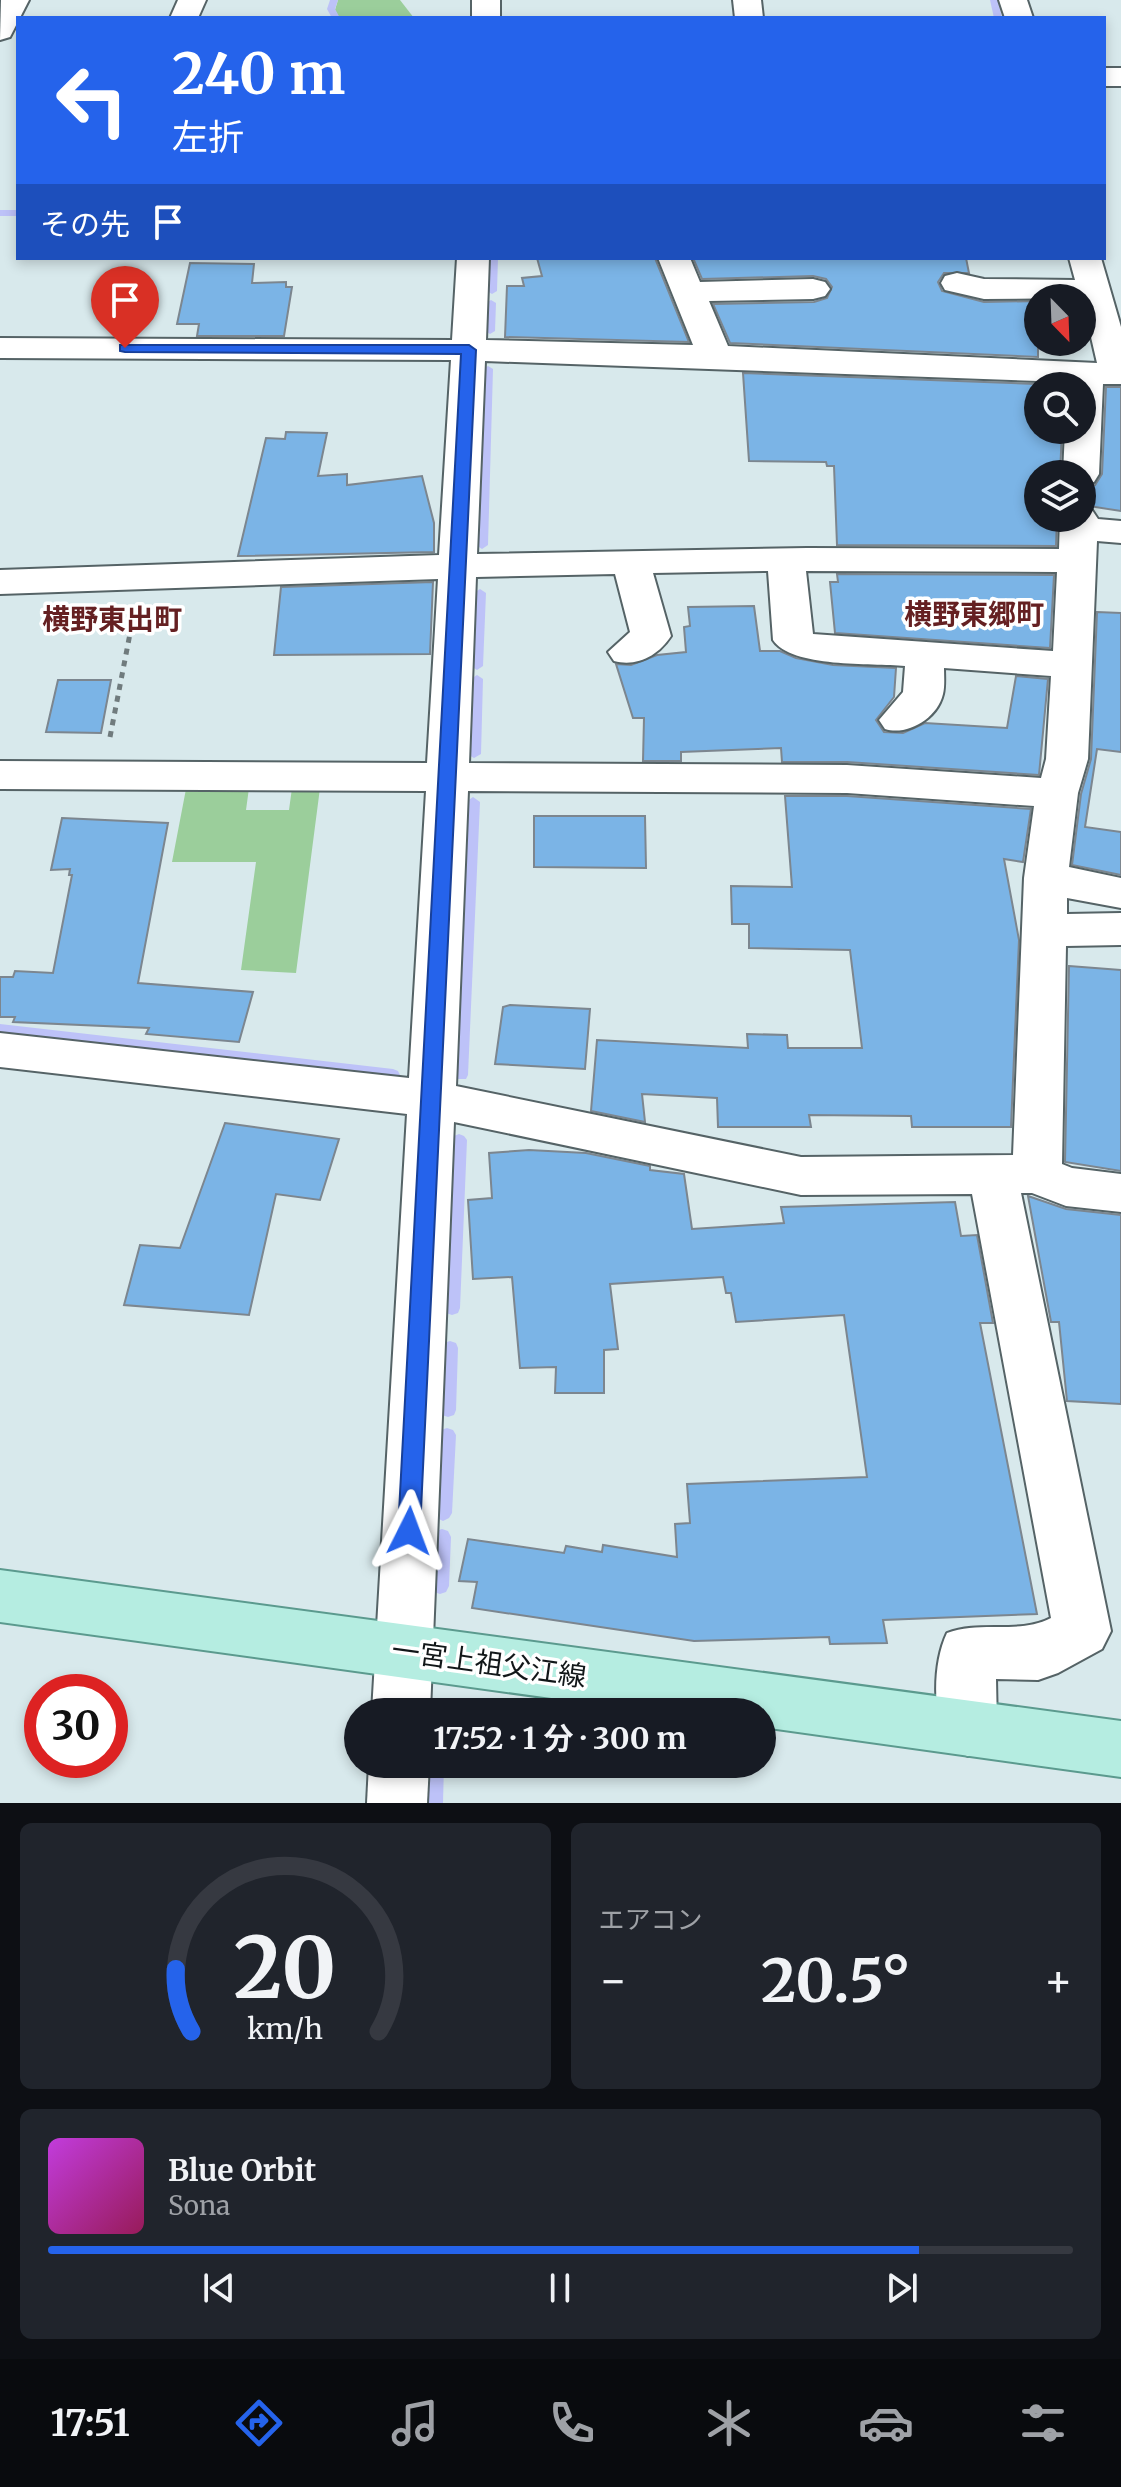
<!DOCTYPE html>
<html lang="ja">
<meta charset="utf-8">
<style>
:root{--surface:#171b24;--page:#20242c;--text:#f1f3f6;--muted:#9ea1a6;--line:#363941;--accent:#2563eb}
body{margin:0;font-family:Merriweather,"Noto Sans JP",serif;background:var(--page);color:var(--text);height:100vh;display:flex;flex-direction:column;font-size:30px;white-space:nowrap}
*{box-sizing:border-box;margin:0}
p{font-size:26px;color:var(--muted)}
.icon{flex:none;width:44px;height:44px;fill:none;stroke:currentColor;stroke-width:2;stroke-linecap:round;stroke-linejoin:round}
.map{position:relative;height:1803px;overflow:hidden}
.side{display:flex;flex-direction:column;gap:20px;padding:20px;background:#0d0f14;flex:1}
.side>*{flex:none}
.banner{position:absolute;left:16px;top:16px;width:1090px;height:244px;border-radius:0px;box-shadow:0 4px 12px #0003;background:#2563eb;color:#fff;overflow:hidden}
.needle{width:52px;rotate:157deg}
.fabs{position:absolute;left:1024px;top:284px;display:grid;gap:16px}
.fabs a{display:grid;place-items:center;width:72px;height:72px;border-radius:50%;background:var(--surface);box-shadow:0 4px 12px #0003;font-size:40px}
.speed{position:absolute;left:24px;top:1674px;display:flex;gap:16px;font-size:40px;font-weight:700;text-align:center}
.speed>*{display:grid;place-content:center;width:104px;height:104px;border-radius:50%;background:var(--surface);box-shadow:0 4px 12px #0003;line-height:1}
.speed .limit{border:12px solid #d22;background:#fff;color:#111}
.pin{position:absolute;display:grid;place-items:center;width:68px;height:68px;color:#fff;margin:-82px -34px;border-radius:50% 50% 50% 0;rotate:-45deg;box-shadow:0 0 8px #0007}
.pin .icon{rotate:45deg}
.me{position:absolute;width:88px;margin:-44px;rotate:3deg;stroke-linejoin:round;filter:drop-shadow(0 0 6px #0008)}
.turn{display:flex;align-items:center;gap:28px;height:168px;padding:0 24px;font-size:36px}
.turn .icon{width:104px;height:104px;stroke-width:2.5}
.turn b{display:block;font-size:56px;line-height:68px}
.then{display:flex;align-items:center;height:76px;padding:0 24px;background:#0003;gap:16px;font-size:30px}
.big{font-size:60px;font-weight:700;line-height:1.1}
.side .card{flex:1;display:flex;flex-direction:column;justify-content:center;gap:12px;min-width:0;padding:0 28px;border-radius:12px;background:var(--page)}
.side .dial{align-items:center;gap:0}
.dial svg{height:208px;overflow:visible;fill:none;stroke:var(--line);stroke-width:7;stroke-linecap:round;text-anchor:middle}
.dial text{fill:var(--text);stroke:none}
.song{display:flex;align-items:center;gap:24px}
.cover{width:96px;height:96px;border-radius:12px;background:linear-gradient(135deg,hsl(290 70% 55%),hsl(330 70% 35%))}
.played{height:8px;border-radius:4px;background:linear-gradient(90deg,var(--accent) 85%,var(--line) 85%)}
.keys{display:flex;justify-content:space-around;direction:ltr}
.heat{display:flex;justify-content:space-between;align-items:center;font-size:44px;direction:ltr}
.side .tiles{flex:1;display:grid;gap:20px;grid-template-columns:1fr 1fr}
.card:last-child{grid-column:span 2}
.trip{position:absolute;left:344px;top:1698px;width:432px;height:80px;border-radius:40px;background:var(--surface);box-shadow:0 4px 12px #0003;font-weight:700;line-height:80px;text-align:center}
.dock{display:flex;height:128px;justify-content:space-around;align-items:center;background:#090b0e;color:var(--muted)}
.dock .icon{width:56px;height:56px}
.dock .active{color:var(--accent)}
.dock b{font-size:36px;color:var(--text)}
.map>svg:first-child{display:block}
.green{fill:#9bce9b}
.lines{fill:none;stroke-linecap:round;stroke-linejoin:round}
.stream{fill:#bdc2f8;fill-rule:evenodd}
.building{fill:#7bb4e6;stroke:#7c868f;stroke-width:2}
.minor-casing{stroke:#556366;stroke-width:4}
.major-casing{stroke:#5b9a8e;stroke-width:4}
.path{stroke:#707b7d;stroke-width:5;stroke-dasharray:6 6;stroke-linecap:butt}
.minor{fill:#fff;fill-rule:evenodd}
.major{fill:#b5ede1;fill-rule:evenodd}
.route{fill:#2563eb;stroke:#184099;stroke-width:2}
.labels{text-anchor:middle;stroke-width:7;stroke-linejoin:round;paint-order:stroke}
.quarter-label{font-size:28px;font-weight:bold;fill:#652022;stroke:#fff}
.near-street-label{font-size:28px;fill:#121719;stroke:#fff}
</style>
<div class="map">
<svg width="1121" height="1803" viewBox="0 0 1121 1803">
<rect width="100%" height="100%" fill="#d8e9ec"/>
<!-- green -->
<g class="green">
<path d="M338 0H400L414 18H339L335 10Z"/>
<path d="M249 788 246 810H289L292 788H320L296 973 241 970 256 862H172L186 789Z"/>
</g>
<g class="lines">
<!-- stream -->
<g class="stream">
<path d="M330 0H338L335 9 340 18H332L327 9Z"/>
<path d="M990 0H998L1002 18H994Z"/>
<rect x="0" y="210" width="18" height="6"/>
<path d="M488 258H498L497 291 492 294 487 291Z"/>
<path d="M491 300 496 303 495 331 490 334 485 331 486 303Z"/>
<path d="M488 366 493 369 488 545 482 549 476 545 483 369Z"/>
<path d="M480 589 486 593 483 666 477 670 471 666 474 593Z"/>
<path d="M477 675 483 679 481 754 474 758 467 754 471 679Z"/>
<path d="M473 797 480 802 468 1075 466 1079H456L454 1075 466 802Z"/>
<path d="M0 1024 393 1069 398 1071 400 1075 398 1079 393 1081 0 1034Z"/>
<path d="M459 1134 464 1136 467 1140 460 1308 458 1313 452 1315 446 1313 444 1308 451 1140 454 1136Z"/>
<path d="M450 1341 456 1343 458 1348 456 1410 454 1415 448 1417 442 1415 440 1410 442 1348 444 1343Z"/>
<path d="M447 1428 453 1430 456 1435 452 1513 449 1518 443 1521 437 1518 434 1513 438 1435 441 1430Z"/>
<path d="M442 1529 448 1531 451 1537 449 1586 446 1592 440 1594 434 1592 431 1586 433 1537 436 1531Z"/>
<path d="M426 1764H444L443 1803H423Z"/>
</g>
</g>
<!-- building -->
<g class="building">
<path d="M537 258H655L689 342 505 337 507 286H524L522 278 542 276Z"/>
<path d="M693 258H966L969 273H944L938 282 942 291 984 302 1038 301V357L730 343 713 304 814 302 827 298 832 287 826 279 813 276 702 279Z"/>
<path d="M190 263 254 264 252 283 286 282V287H292L284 336H197L199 324H177Z"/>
<path d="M743 373 1065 385 1038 386V430H1062L1060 474H1038V518H1057L1056 546 837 545 834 466H827L826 462 749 461Z"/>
<path d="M1106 387H1121V511L1082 505V488L1095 485 1102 474Z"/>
<path d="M286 432 327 433 318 476 347 474V485L422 476 434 523V552L238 556 266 438 285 439Z"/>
<path d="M837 574 1054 575 1050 648 835 633 830 582H838Z"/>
<path d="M433 582 430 654 274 655 281 587Z"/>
<path d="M754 606 760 651H780L796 658 833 665 896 668 894 697 876 720 884 732 903 733 925 723 1007 728 1016 676 1048 679 1039 775 847 762H782L781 748 681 752V761H643L644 718H633L616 664 631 665 657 655 686 652 684 627 690 626 688 607Z"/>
<path d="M1097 612 1121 613V752L1097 749 1085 827 1121 832V875L1072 865 1081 794 1091 759Z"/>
<path d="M58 680H111L101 733 46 732Z"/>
<path d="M785 796H847L1031 809 1023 862 1004 859 1019 940 1011 1127H912L911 1116 809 1115 811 1127H718L717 1098 642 1094 645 1122 591 1111 597 1040 748 1048 747 1034 787 1035 788 1048H862L850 950 749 948V924H732L731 886 792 887Z"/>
<path d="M534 816H645L646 868 534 867Z"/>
<path d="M62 818 168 823 138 983 253 992 239 1042 146 1034 149 1028 13 1022 15 1017H0V977H13L15 971 53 973 72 875H69L70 869 51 870Z"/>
<path d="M1069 966 1121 970V1171L1065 1162Z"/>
<path d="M510 1005 590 1009 585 1069 495 1064 503 1007Z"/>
<path d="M225 1123 339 1139 320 1200 276 1194 249 1315 124 1305 140 1245 180 1248Z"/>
<path d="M529 1150 586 1153 650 1166V1170L684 1174 692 1229 784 1223 781 1207 955 1202 961 1236 977 1235 993 1323H980L1037 1614 883 1620 887 1643 830 1644 829 1637 694 1641 472 1608 477 1582 459 1581 468 1539 564 1553 566 1546 602 1552 603 1545 677 1557 675 1524 690 1523 687 1484 867 1477 844 1315 736 1322 731 1293H726L723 1277 610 1284 618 1349 604 1350V1393H555L556 1367 520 1368 512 1277 473 1279 468 1200 492 1198 489 1153Z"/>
<path d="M1028 1196 1066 1209 1121 1215V1404L1067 1401 1059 1322H1051Z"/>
</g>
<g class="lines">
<!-- minor casing -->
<g class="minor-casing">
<g id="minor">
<path d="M1 0H29L10 37 0 40Z"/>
<path d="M178 0H206L198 18H170Z"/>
<rect x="472" y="0" width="28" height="18"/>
<path d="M733 0H761L763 18H735Z"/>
<path d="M999 0H1027L1033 18H1005Z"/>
<rect x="1104" y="68" width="17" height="18"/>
<path d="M457 258H489L486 340 693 345 658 258H690L700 282 813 279 825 282 830 289 825 296 813 299 709 301 728 346 1097 363 1082 298 984 299 945 290 941 283 945 276 957 273 984 279 1075 280 1069 258H1101L1121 327V384H1103L1099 474 1094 482 1082 485V474H1063L1065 430H1082V386H1068V382L485 361 477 554 807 548 1059 549 1060 518H1082V508L1092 510 1098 519 1121 521V543L1097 541 1088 759 1078 793 1069 867 1121 878V908L1067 898V914L1121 913V945L1066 946 1062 1164 1072 1168 1121 1174V1212L1066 1206 1032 1193H1021L1111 1631 1102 1649 1058 1673 1038 1680 996 1679 997 1728 989 1748 968 1756 947 1748C933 1715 932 1665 947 1633 981 1620 1018 1635 1051 1618L972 1194 801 1195 454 1122 430 1712H372L407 1114 0 1067V1033L409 1078 426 791 0 789V761L427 763 438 579 0 594V570L439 555 451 360 0 358V338L452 340ZM768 571 773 640C791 668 872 663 905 666L903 692 879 720 885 729C907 736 937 719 943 694 945 686 944 676 944 668L1051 676 1046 759 1041 778 847 765 469 763 476 577 615 574 630 632 608 652 614 661C637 667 658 656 671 636L653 573ZM806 571 1057 572 1053 651 813 634ZM468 791 847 793 1034 806 1024 878 1013 1155 801 1157 456 1086Z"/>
<path d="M369 1764H429L427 1803H367Z"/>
</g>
</g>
<!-- major casing -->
<g class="major-casing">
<path id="major" d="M0 1570 1121 1721V1777L762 1727V1712H652L0 1622Z"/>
</g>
<!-- path -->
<path class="path" d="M110 737 134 613"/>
<!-- minor -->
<use href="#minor" class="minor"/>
<!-- major -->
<use href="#major" class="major"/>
</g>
<!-- route -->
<path class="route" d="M120 345H469L476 350 420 1531 417 1539 409 1542 401 1539 398 1531 461 354 125 352 120 351Z"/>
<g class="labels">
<!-- quarter labels -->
<g class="quarter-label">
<text x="974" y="624">横野東郷町</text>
<text x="112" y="629">横野東出町</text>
</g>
<!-- near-street labels -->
<g class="near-street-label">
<text transform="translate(489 1663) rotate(8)" y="10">一宮上祖父江線</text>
</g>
</g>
</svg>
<div class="fabs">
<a><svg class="needle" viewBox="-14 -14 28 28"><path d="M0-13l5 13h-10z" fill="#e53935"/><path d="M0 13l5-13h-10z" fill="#9ea1a6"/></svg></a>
<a><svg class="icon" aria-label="search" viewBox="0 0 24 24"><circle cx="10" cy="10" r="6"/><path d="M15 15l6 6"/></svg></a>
<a><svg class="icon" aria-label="layers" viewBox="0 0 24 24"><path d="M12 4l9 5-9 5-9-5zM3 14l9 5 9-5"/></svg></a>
</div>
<div class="speed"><div class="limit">30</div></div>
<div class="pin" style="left:125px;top:348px;background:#d93025"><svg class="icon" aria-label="arrive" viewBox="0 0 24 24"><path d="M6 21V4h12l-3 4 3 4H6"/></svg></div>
<svg class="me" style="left:409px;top:1531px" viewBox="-20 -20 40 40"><path d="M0-17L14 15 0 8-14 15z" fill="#2563eb" stroke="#fff" stroke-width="4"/></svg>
<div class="trip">17:52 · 1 分 · 300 m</div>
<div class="banner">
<div class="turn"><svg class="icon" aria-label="left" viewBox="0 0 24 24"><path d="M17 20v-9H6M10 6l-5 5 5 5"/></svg><div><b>240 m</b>左折</div></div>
<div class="then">その先<svg class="icon" aria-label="arrive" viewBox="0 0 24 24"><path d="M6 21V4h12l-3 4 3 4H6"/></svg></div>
</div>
</div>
<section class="side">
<div class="tiles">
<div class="card dial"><svg viewBox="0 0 100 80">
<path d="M14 69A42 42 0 1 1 86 69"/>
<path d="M14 69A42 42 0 0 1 8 45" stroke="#2563eb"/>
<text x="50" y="56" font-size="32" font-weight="700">20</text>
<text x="50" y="72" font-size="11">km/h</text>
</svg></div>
<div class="card"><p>エアコン</p>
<div class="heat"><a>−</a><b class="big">20.5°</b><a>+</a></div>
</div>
<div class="card">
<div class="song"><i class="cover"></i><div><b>Blue Orbit</b><p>Sona</p></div></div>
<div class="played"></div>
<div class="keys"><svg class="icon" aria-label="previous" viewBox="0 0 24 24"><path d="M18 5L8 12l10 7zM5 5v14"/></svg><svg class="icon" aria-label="pause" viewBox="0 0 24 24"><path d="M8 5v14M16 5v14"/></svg><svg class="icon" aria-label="next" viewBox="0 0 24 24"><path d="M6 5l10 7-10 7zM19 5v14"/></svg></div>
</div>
</div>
</section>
<nav class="dock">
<b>17:51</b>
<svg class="icon active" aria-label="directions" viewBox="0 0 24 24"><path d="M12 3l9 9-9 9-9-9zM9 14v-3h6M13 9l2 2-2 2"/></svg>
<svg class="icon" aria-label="music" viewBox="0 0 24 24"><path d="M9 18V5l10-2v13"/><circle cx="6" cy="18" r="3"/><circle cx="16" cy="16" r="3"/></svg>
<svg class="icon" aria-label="phone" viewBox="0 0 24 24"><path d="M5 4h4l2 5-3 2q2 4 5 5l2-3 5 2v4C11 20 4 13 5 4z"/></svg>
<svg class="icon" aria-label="climate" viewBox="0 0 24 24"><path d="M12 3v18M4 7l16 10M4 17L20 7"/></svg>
<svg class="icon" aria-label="car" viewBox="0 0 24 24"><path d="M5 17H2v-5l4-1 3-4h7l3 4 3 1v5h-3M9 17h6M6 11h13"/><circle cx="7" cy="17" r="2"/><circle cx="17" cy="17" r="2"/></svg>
<svg class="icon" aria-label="filters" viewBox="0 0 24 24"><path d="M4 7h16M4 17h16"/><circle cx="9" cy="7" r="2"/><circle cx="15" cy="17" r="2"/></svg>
</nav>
